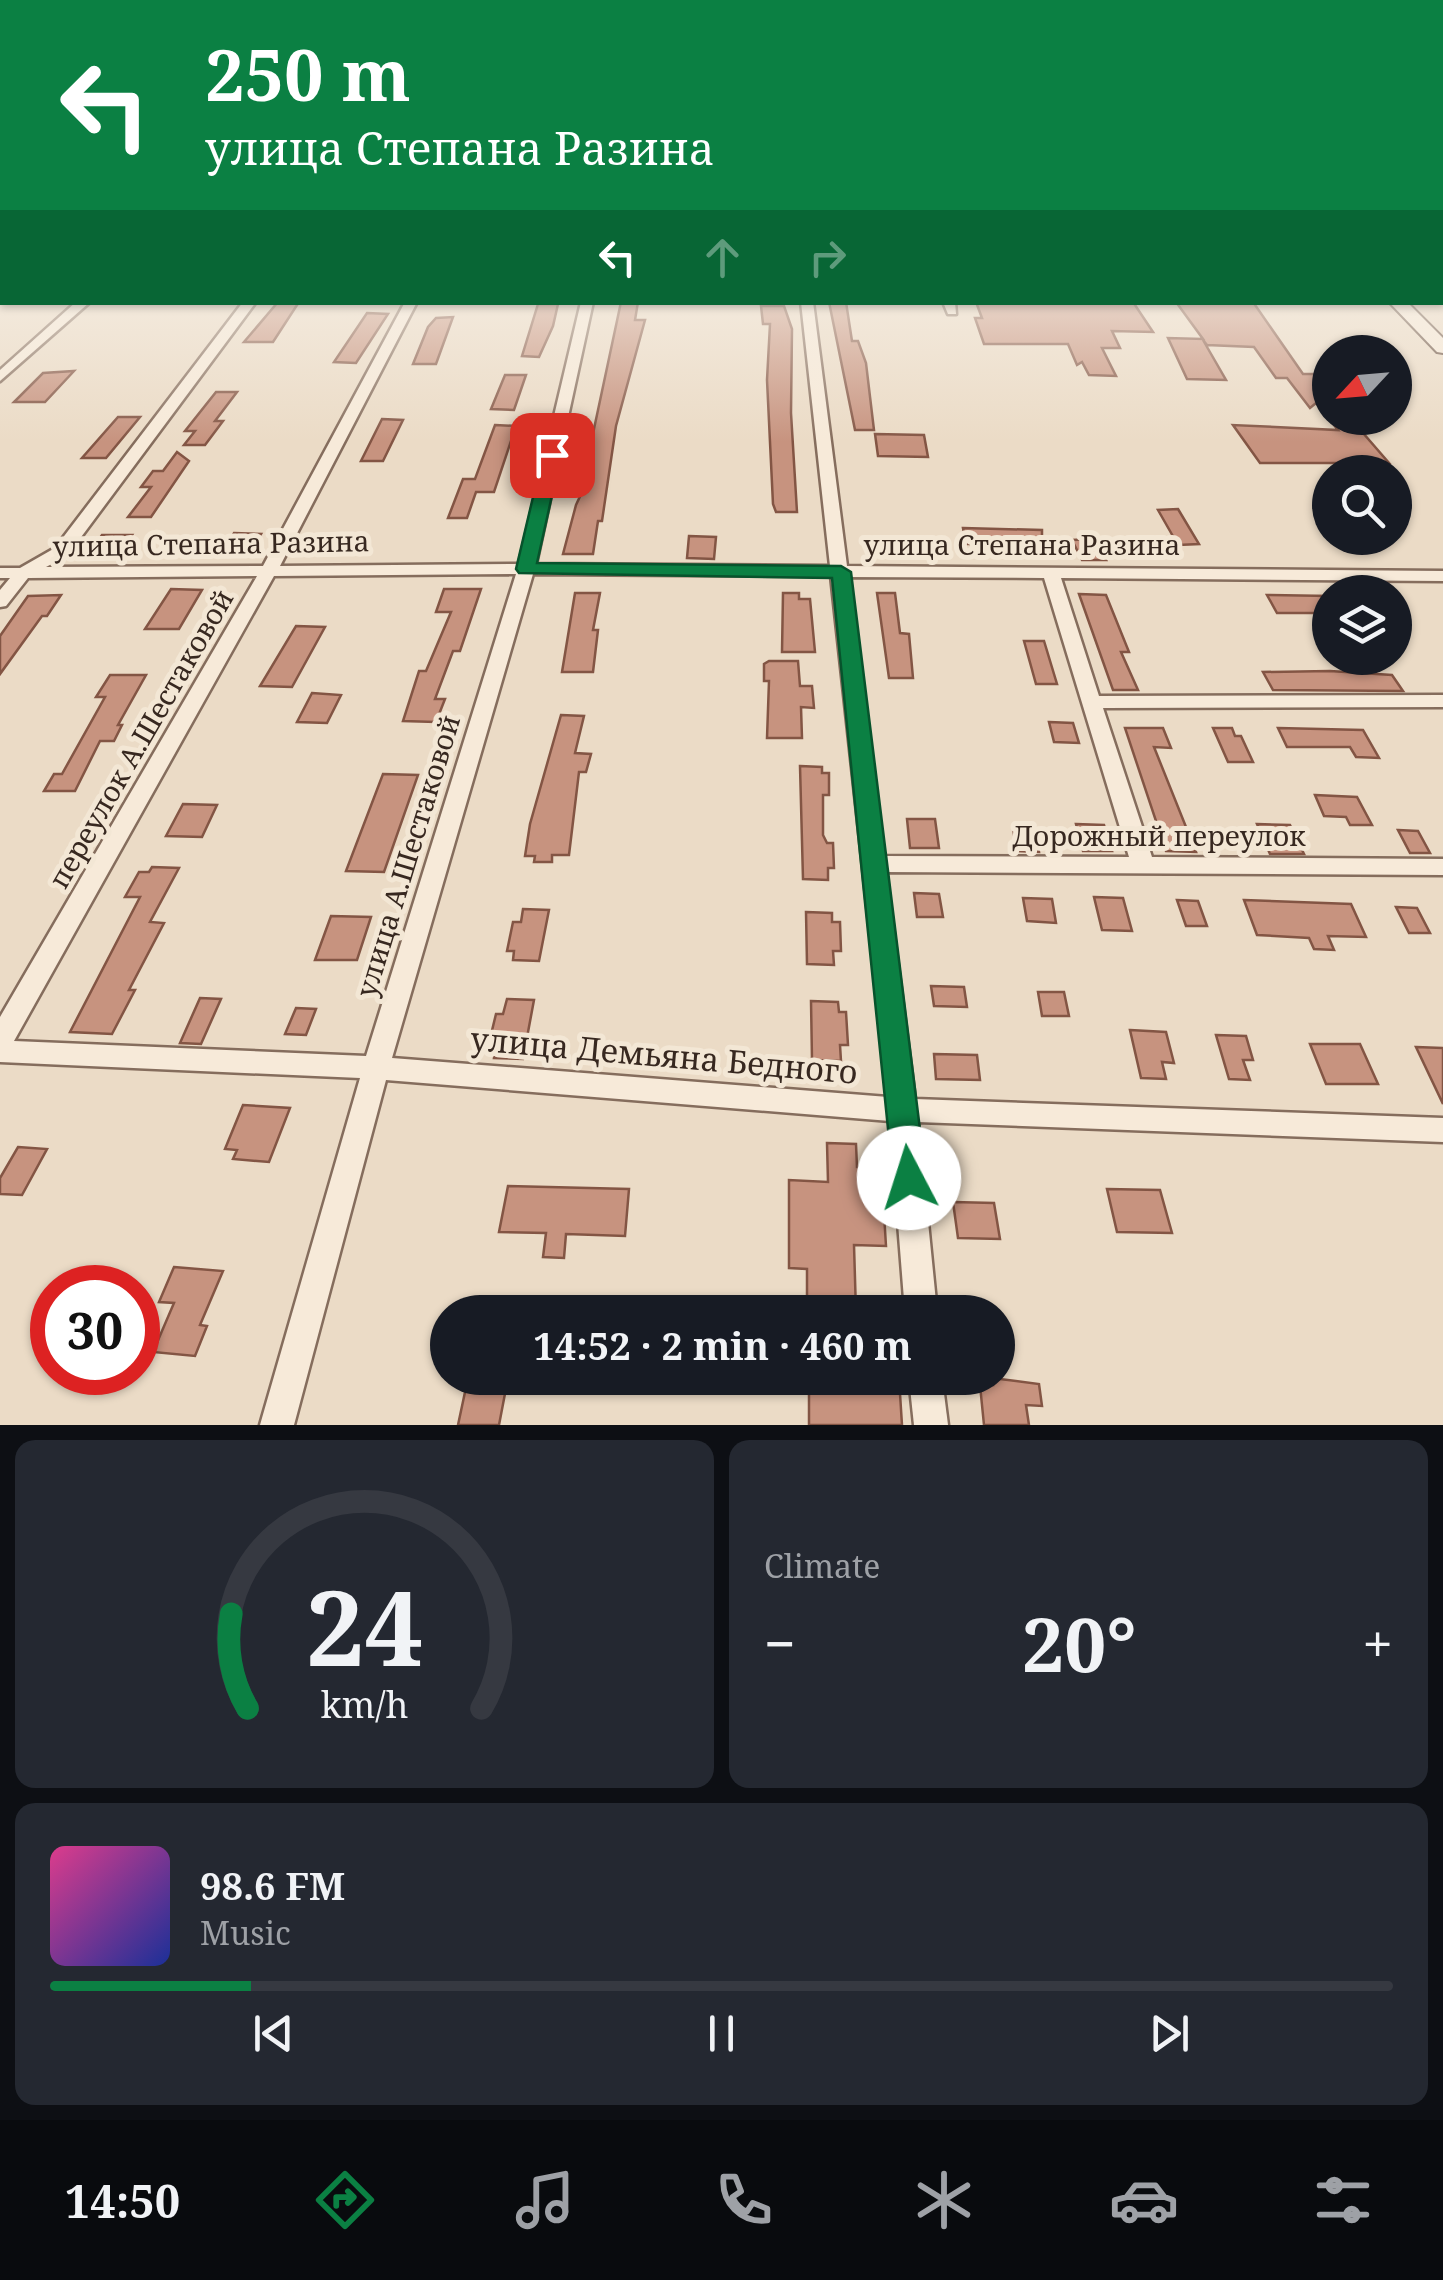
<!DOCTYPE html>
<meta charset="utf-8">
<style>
:root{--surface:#171b24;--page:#242831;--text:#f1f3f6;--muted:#9ea1a6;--line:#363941;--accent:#0b8043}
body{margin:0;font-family:"Noto Serif",serif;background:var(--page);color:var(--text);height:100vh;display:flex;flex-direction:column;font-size:38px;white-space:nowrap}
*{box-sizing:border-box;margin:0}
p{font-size:32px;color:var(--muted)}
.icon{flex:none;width:55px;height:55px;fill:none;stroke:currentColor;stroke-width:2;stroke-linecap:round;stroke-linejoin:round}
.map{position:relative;height:1425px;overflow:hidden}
.side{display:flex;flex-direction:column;gap:15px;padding:15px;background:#0d0f14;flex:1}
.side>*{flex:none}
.top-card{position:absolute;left:0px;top:0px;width:1445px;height:305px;box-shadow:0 2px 8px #0004;background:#0b8043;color:#fff;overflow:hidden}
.needle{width:65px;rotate:244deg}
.tools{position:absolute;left:1312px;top:335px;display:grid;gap:20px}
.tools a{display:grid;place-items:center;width:100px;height:100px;border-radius:50%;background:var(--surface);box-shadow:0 2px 8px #0004;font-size:50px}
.speed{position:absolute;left:30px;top:1265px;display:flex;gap:20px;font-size:50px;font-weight:700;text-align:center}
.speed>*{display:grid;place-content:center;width:130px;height:130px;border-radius:50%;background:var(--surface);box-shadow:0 2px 8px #0004;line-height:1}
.speed .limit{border:15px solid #d22;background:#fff;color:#111}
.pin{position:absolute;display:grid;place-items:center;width:85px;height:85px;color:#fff;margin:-42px;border-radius:20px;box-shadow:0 5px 15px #0006}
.me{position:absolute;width:110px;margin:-55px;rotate:355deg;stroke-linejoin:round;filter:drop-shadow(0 0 8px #0008)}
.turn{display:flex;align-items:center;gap:35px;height:210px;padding:0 40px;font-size:45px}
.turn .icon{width:130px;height:130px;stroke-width:2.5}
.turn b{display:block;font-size:70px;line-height:85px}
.lanes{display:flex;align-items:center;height:95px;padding:0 40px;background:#0003;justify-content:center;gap:50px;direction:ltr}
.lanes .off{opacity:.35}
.big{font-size:75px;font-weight:700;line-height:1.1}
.side .widget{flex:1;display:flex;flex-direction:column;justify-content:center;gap:15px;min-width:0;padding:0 35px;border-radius:20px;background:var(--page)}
.side .dial{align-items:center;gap:0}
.dial svg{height:260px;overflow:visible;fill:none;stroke:var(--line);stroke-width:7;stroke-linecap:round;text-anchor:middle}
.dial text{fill:var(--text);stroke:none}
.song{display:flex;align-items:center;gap:30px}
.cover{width:120px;height:120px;border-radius:15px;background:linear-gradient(135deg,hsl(330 70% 55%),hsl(230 70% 35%))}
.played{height:10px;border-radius:5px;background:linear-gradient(90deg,var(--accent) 15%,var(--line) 15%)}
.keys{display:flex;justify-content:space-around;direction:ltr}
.heat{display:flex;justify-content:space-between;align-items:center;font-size:55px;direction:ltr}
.side .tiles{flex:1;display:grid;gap:15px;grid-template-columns:1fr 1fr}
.widget:last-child{grid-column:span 2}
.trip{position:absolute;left:430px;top:1295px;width:585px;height:100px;border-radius:50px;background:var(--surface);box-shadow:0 2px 8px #0004;font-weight:700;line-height:100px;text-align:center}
.dock{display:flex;height:160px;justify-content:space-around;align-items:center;background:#090b0e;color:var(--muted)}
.dock .icon{width:70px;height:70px}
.dock .active{color:var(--accent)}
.dock b{font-size:45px;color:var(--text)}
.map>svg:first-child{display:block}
.building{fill:#c7937f;stroke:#835544;stroke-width:2.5}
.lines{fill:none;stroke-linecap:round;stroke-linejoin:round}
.street-casing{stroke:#856d5d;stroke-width:5}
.secondary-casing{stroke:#674f40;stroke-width:4}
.street{fill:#f7ead9;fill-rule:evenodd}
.secondary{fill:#f7ead9;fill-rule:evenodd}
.route{fill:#0b8043;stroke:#07532c;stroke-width:2.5}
.labels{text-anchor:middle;stroke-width:10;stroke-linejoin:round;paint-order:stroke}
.street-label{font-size:28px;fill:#372820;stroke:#f3e7d5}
.near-street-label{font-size:32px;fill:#372820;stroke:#f3e7d5}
</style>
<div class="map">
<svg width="1443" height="1425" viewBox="0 0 1443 1425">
<rect width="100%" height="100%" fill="#ebdbc6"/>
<!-- building -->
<g class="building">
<path d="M278 302H299L273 342H244Z"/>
<path d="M621 302H638L635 320H645L616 426 602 521H598L593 554H563L576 505 591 473H585L588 457Z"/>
<path d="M829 302H846L852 341H858L866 363 874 430H855Z"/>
<path d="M976 302H1133L1153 332 1112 331 1120 348H1102L1116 376 1089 375 1082 362 1077 365 1068 344H984L975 318H982Z"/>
<path d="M1176 302H1253L1303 374H1319L1330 388V418H1350L1389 463H1260L1233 425 1338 430 1316 403 1310 408 1287 378H1276L1254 347 1207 345 1203 340 1226 380 1187 379 1168 338 1203 339Z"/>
<path d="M538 304H558L553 326 539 357 522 356Z"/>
<path d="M761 306H784L792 329 791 413 797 512H776L773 504 767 380 770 324H763Z"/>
<path d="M367 313 388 314 356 363 334 362Z"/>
<path d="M453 317 436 364H413L428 327 436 318Z"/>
<path d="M74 371 45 402H14L43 373Z"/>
<path d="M505 375H526L514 410 491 409Z"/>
<path d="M216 392H237L215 421H223L205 445H184L195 431H185Z"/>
<path d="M118 417H140L106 458H82Z"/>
<path d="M382 419 403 420 383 461H361Z"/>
<path d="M495 425 516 426 494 492H476L467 518H448L463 479H475Z"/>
<path d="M875 434 924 435 928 457 878 456Z"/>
<path d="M177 452 189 461 151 517H128L151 487H141L153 471H163Z"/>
<path d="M1178 509 1199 544 1178 545 1158 510Z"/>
<path d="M963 528 1042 530V544H966Z"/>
<path d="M234 533 261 534 251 550H223Z"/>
<path d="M102 535H132L120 553H89Z"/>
<path d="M689 536 716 537 714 559 687 558Z"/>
<path d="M1095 539 1106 560H1082L1072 540Z"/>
<path d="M171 589 202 590 179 629H145Z"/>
<path d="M444 589H481L460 651H453L435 699H445L436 722 403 721 419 671H426L451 612H436Z"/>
<path d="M575 593H600L593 630H598L593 672H562Z"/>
<path d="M783 593H799V599H810L815 652H782Z"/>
<path d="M877 593H895L900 633 909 634 913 678H889Z"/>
<path d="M1079 594 1106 595 1129 652H1121L1138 690H1113Z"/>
<path d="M61 595 47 616H42L0 674V636L28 596Z"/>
<path d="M1267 595 1330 596V613H1277Z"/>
<path d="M296 626 325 627 292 687 260 686Z"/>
<path d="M1024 641H1044L1057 684H1036Z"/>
<path d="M769 661H798L800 686H812L814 708 801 707 802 738H767L769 681H764V664Z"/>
<path d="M1330 671 1392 675 1403 691 1273 690 1263 672Z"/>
<path d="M110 675H146L118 725H122L114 741H100L75 791H44L54 774H62L105 697H96Z"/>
<path d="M312 693 341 695 327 723 297 722Z"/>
<path d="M561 715 584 716 575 753 591 754 586 772H579L569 855H552V862H534L535 856H525L530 824Z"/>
<path d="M1049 722 1073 723 1079 743 1054 742Z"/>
<path d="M1125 728H1163L1171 748 1154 747 1196 852 1166 851Z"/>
<path d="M1213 728H1232L1235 736H1241L1253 762H1228Z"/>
<path d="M1278 728 1363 730 1379 758 1356 757 1350 747H1287Z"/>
<path d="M800 766 822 767V773H829V795H823V835L827 843H833L834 868H828V880L803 879Z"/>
<path d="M383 774 418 775 384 872 346 871Z"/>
<path d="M1315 795 1357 797 1372 825H1350L1346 817 1324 816Z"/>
<path d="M183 804 217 805 202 837 166 836Z"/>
<path d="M907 819H935L939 848H910Z"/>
<path d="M1076 824 1104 825 1112 851H1083Z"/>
<path d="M1257 824 1290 825 1304 854H1270Z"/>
<path d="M1013 826 1035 827 1039 852 1016 851Z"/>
<path d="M1398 830 1418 831 1430 853H1410Z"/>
<path d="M152 867 179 868 150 922 164 923 129 990H135L112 1034 70 1032 140 897H125L139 872H149Z"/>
<path d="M914 893 939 894 943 917H917Z"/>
<path d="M1094 897 1123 898 1132 931 1102 930Z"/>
<path d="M1023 898 1052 899 1056 923 1027 921Z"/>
<path d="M1177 900 1198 901 1207 926H1186Z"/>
<path d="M1244 900 1351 904 1366 937 1328 936 1334 950 1314 949 1309 938 1257 935Z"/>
<path d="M1396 907 1417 908 1430 933H1409Z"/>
<path d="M523 909 549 910 539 961 513 960 514 951H507L513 922H521Z"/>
<path d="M806 912 832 913V922H840L841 951H833L834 965 807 964Z"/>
<path d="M331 916 371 917 357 960H315Z"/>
<path d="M931 986 964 987 967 1007 934 1006Z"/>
<path d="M1038 992H1064L1069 1016H1042Z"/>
<path d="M200 998 221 999 201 1044 180 1043Z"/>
<path d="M507 999 534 1000 523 1059 494 1058 496 1047H488L496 1014H503Z"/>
<path d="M811 1001 838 1002 839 1012H846L848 1045H840L841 1061 812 1060Z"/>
<path d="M296 1008 316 1009 306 1035 285 1034Z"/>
<path d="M1130 1030 1166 1032 1174 1063 1162 1062 1166 1079 1141 1078Z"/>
<path d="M1216 1035 1246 1036 1253 1060H1243L1250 1080 1229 1079Z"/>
<path d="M1310 1044H1360L1378 1084H1326Z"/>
<path d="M1416 1047 1443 1048V1104Z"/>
<path d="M934 1054 977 1055 980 1080 936 1079Z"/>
<path d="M243 1105 290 1108 269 1162 233 1159 237 1150 225 1149Z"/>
<path d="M827 1143 856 1144 857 1167H864L865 1196 883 1197 886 1246 854 1245 856 1312H807V1269L789 1268V1180L828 1182Z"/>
<path d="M18 1147 47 1149 22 1195 0 1194V1178Z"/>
<path d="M508 1186 629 1189 625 1236 566 1234 564 1258 543 1257 546 1233 499 1232Z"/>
<path d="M1107 1189 1160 1190 1172 1233 1117 1232Z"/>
<path d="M953 1202 994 1203 1000 1239 958 1238Z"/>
<path d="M174 1267 223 1271 200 1325 207 1326 195 1356 153 1352 174 1303 159 1302Z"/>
<path d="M468 1378H508L499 1425H458Z"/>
<path d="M809 1378H899L902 1425H809Z"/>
<path d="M992 1378 1039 1384 1042 1406 1026 1405 1029 1425H984L980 1385H993Z"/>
</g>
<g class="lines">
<!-- street casing -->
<g class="street-casing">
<g id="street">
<path d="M76 302H90L0 381V370Z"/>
<path d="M243 302H256L67 556 46 567 263 566 405 302H417L280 566 519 564 581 302H593L536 564 830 566 801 302H813L847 566 1443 571V581L1061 578 1099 696 1443 695V707L1103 708 1152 857 1443 859V875L886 872 915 1099 1443 1118V1142L918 1122 937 1312H905L890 1121 386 1080 294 1425H260L360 1078 0 1062V1017L257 576 28 578 6 606 0 607V590L10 578H0V568H20L55 548ZM516 574 366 1056 14 1041 274 576ZM533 574 831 576 888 1097 392 1058ZM848 577 1044 578 1129 857 884 856Z"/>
<path d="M943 302H955L956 314H948Z"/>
<path d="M909 1378H942L948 1425H914Z"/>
</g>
</g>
<!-- secondary casing -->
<g class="secondary-casing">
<path id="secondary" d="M1389 302H1407L1443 338V353L1437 352Z"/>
</g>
<!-- street -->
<use href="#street" class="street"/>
<!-- secondary -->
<use href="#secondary" class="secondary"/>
</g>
<!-- sky -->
<linearGradient id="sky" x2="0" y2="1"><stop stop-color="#8eb8d4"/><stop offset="0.55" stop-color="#f6efe5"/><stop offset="1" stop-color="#f6efe5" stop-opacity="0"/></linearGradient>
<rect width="1443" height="442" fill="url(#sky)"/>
<!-- route -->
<path class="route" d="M552 450 561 455 537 563 841 566 851 572 926 1178 921 1188 909 1193 898 1188 893 1178 832 578 519 573 516 569 543 455Z"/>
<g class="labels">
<!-- street labels -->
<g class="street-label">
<text transform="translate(211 544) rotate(-1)" y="10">улица Степана Разина</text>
<text x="1022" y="555">улица Степана Разина</text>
<text transform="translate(141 739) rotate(-60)" y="10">переулок А.Шестаковой</text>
<text x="1159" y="846">Дорожный переулок</text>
<text transform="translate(408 856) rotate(-73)" y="10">улица А.Шестаковой</text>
</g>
<!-- near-street labels -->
<g class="near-street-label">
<text transform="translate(664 1056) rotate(5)" y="11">улица Демьяна Бедного</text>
</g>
</g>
</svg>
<div class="tools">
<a><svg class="needle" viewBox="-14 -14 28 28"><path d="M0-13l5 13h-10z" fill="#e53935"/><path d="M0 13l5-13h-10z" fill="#9ea1a6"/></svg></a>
<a><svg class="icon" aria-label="search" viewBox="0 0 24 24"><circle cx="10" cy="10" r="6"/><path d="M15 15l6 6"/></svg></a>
<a><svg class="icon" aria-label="layers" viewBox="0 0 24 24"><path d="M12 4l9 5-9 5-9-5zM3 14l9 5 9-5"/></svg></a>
</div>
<div class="speed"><div class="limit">30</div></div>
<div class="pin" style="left:552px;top:455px;background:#d93025"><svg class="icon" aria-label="arrive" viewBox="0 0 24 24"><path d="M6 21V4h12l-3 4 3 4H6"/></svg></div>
<svg class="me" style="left:909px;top:1178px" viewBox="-20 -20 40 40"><circle r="19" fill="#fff"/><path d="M0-13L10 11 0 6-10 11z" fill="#0b8043"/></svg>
<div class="trip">14:52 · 2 min · 460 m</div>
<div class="top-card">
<div class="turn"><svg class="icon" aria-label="left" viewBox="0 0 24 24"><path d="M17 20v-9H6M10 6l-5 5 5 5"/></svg><div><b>250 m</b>улица Степана Разина</div></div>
<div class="lanes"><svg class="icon" aria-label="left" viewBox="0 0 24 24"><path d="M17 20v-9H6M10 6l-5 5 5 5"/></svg><svg class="icon off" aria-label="ahead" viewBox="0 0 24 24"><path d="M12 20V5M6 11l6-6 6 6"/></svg><svg class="icon off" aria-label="right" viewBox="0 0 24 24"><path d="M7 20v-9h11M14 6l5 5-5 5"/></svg></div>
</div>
</div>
<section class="side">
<div class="tiles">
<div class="widget dial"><svg viewBox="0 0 100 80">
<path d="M14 69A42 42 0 1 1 86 69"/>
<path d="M14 69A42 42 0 0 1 9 40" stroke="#0b8043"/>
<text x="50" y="56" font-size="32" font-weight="700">24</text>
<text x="50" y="72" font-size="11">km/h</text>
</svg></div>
<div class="widget"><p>Climate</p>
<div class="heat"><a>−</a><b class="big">20°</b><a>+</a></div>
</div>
<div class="widget">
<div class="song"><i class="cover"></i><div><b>98.6 FM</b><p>Music</p></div></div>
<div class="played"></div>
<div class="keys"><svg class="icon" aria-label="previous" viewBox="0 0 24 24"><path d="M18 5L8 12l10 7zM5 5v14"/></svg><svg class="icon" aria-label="pause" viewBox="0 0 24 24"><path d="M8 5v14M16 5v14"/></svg><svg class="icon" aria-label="next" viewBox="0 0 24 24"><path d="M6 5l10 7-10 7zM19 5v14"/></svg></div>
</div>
</div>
</section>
<nav class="dock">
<b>14:50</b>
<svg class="icon active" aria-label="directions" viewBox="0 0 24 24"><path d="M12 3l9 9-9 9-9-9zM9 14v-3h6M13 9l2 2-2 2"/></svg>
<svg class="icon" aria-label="music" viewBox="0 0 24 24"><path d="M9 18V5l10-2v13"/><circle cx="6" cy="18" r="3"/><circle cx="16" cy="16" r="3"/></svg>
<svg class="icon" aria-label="phone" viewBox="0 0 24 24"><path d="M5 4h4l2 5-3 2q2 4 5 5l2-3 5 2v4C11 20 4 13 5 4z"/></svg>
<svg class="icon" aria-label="climate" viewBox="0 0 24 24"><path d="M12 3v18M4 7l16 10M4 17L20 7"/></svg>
<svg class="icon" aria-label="car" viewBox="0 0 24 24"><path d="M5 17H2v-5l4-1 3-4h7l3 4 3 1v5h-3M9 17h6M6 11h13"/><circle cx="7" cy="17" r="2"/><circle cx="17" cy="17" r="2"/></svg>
<svg class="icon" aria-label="filters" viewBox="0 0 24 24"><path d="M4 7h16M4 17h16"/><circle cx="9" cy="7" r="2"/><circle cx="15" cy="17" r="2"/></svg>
</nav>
